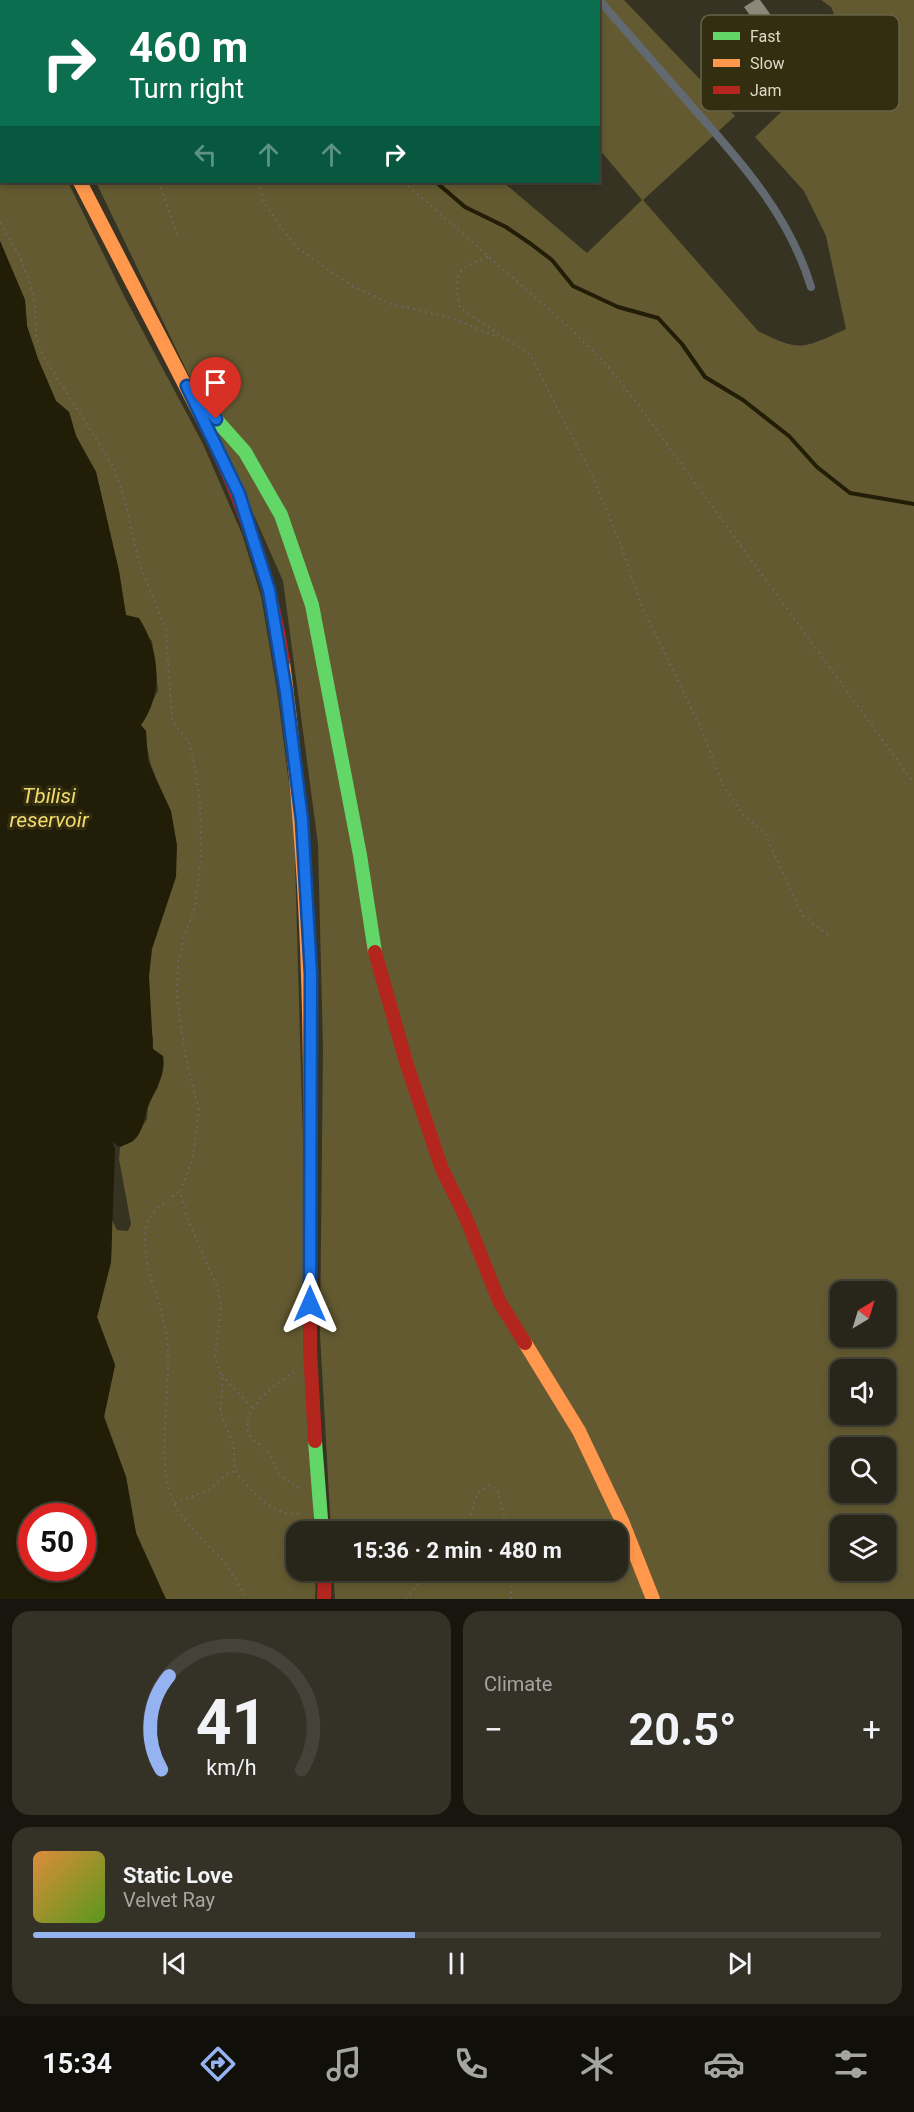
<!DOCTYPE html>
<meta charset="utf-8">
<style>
:root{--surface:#28261a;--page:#343227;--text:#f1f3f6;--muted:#a5a5a2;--line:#444339;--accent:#95b2f1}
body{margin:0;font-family:Roboto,sans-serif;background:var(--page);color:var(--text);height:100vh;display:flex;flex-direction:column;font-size:22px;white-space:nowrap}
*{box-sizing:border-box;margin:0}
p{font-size:20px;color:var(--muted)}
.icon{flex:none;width:33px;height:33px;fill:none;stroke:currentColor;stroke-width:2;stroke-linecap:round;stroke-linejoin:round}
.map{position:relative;height:1599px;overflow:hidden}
.panel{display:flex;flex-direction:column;gap:12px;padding:12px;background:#16150e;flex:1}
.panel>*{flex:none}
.top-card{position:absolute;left:0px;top:0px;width:600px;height:183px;box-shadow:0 3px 9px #0003,0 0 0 2px var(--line);background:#0b6e4f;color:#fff;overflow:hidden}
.needle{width:39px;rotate:38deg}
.controls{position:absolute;left:830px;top:1281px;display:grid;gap:12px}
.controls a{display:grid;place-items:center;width:66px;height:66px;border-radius:12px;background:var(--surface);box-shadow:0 3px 9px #0003,0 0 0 2px var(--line);font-size:30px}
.speed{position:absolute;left:18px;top:1503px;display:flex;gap:12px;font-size:30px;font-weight:700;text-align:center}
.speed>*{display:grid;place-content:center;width:78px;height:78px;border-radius:50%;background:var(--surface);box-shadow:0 3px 9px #0003,0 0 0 2px var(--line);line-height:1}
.speed .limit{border:9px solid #d22;background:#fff;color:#111}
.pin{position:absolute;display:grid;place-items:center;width:51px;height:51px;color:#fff;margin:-62px -26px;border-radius:50% 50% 50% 0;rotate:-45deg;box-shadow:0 0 6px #0007}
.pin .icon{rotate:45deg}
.me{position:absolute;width:66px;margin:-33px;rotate:0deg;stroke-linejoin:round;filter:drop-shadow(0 0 4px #0008)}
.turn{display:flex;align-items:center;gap:21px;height:126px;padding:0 30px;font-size:27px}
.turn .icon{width:78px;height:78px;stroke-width:2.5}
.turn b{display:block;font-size:42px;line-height:51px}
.lanes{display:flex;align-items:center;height:57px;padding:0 30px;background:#0003;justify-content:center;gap:30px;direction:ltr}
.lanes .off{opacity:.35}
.big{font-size:45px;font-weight:700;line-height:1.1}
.panel .card{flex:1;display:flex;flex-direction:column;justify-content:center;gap:9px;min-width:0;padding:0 21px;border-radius:18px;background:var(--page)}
.panel .dial{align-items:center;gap:0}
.dial svg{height:156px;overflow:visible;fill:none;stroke:var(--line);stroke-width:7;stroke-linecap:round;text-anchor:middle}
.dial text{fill:var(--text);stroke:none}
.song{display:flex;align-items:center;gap:18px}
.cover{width:72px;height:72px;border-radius:9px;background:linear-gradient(135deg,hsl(30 70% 55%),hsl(90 70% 35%))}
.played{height:6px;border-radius:3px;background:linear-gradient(90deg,var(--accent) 45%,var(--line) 45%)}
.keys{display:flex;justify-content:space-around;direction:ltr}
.heat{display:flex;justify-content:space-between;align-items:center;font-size:33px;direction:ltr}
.panel .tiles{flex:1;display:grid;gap:12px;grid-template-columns:1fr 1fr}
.card:last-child{grid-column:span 2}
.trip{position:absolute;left:286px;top:1521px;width:342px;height:60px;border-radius:18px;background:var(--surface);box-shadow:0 3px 9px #0003,0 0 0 2px var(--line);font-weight:700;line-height:60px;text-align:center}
.menu{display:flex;height:96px;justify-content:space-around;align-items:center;background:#100f0a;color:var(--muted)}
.menu .icon{width:42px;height:42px}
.menu .on{color:var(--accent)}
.menu b{font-size:27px;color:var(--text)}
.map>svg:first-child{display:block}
.green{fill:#635a31;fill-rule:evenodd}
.water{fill:#221d06;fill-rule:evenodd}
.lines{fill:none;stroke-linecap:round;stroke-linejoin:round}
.stream{stroke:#221d06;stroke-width:4}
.building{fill:#8b887a}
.path{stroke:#676c6f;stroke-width:2;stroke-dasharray:1.5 4.5;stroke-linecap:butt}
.lane{stroke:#626970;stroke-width:8}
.fast{stroke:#63d668;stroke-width:14}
.slow{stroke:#ff974d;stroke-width:14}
.jam{stroke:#b3261e;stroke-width:14}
.route-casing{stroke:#114b97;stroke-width:15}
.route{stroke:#1a73e8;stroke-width:10}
.labels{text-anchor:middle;stroke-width:6;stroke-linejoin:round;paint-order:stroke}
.water-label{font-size:21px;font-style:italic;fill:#f4db6d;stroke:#342e10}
.key{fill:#342e10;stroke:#676248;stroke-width:1.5}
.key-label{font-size:16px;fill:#dedac9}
</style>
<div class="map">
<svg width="914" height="1599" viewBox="0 0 914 1599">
<rect width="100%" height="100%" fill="#363323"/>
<!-- green -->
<g class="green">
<path d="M0 0H79L2 2V182H68L124 296 203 444 242 534 261 596 278 697 294 824 314 1531 297 1532V1570L316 1571 315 1599H133L143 1552 136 1533 126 1477 104 1416 115 1365 97 1317 111 1262 112 1220 117 1230 128 1231 131 1224 119 1159 120 1147 133 1141 147 1119 148 1104 158 1087 162 1056 153 1049V1036L141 1037 155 775C147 758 148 742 141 725L158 690 152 641 126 616 119 571 96 472 76 436 69 412 56 401 38 359 27 326 25 300 0 241Z"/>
<path d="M107 0H624L735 116 643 200 758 331C801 353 804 348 846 329L826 236 804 191 755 137 801 93 811 56 846 42 831 7 821 0H914V1599H335L333 1571 618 1570V1532L331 1531 320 1335 323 1048 318 844 283 581 230 461 96 182H503L587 253 642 200 599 149 598 2 105 1ZM840 1292H885V1336H840ZM840 1370H885V1414H840ZM840 1448H885V1492H840ZM840 1526H885V1570H840Z"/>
</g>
<!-- water -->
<path class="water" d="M0 241 25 300 27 326 38 359 56 401 69 412 76 436 96 472 119 571 126 615 139 618C160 651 164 693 141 725L146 731 148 761 171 811 177 845 176 877 152 949 149 976 153 1049 163 1056C166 1073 157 1087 150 1102 144 1113 145 1131 133 1141 130 1143 123 1145 120 1147L112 1142 115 1149 111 1262 97 1317 115 1365 104 1417 126 1477 136 1533 166 1599H0ZM32 1516H82V1568H32Z"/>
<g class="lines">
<!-- stream -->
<g class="stream">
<path d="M374 0V2"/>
<path d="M436 182 465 207 506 227 531 244 552 260 573 286 618 307 658 318 682 344 705 377 743 400 789 436 817 467 850 493 914 504"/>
</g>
</g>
<!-- building -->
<path class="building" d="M755 0H760L773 18 759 28 744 7Z"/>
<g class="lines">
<!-- path -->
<g class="path">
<path d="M227 0V2"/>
<path d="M328 0 330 2"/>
<path d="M166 2 167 0"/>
<path d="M159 182 178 237"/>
<path d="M259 182 264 203 296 247 352 286 391 304 452 318 498 337"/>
<path d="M404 182 570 328 606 364 639 406 914 783"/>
<path d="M0 223 20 257 32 290 35 306 36 337 42 354 113 466 124 497 139 563 166 630 172 721 189 742 194 763 200 802 201 856 195 907 184 937 178 964 177 995 185 1054 199 1110 192 1161 180 1191 186 1215 218 1289 221 1307 215 1355 223 1381 220 1411 234 1447 235 1471C249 1489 277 1522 303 1512"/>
<path d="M488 257C455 269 454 274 460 308L530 355 591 473 620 543 642 607 700 726 723 785 744 816 765 833 802 915 828 935"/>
<path d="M178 1192C167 1202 148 1212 146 1228 140 1266 163 1302 167 1339 172 1384 157 1451 170 1493 179 1521 204 1539 223 1561 232 1572 240 1586 247 1599"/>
<path d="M294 1372C277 1383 241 1408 248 1431 250 1440 261 1444 267 1451 273 1457 274 1469 280 1475 287 1481 295 1484 302 1491"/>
<path d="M222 1375 252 1408"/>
<path d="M175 1503 209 1490 228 1473 235 1471"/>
<path d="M465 1532 477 1494 489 1485 498 1490 508 1532"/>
<path d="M406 1599 429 1570"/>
<path d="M511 1599 512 1570"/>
</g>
<!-- lane -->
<path class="lane" d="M599 0C631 37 663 73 695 110 743 164 790 217 811 287"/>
<!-- fast -->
<g class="fast">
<path d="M93 2 94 0"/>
<path d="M204 406 245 452 281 515 312 605 360 855 375 952"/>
<path d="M315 1441 322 1532"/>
</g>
<!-- slow -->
<g class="slow">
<path d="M80 182 202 418"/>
<path d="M283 662C304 819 311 976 310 1134"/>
<path d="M525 1343 579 1431 622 1521 653 1599"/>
</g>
<!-- jam -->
<g class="jam">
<path d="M202 418C241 495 271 576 283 662"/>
<path d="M375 952 407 1065 442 1169 466 1218 499 1301 525 1343"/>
<path d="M310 1134V1350L315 1441"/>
<path d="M324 1599 325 1570"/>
</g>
</g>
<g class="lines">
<!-- route casing -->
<g class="route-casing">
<path id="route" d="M216 419 187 386 239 494 269 590 286 692 302 820 311 974 310 1304"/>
</g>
<!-- route -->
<use href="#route" class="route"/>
</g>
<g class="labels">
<!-- water labels -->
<g class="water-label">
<text x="49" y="803">Tbilisi<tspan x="49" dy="24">reservoir</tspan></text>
</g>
</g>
<!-- legend -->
<rect x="701" y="15" width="198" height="96" rx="9" class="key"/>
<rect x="713" y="32" width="27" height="8" fill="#63d668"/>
<rect x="713" y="59" width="27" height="8" fill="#ff974d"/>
<rect x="713" y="86" width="27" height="8" fill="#b3261e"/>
<g class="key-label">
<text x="750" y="42">Fast</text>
<text x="750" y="69">Slow</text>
<text x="750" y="96">Jam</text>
</g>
</svg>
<div class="controls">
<a><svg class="needle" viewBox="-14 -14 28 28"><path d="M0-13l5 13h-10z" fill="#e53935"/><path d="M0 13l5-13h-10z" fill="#a5a5a2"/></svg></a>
<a><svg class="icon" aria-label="sound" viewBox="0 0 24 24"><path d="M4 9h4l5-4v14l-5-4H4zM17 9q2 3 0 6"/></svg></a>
<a><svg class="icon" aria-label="search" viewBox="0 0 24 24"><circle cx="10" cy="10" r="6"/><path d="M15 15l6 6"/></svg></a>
<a><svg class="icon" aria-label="layers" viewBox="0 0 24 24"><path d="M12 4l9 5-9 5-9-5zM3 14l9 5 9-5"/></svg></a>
</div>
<div class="speed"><div class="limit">50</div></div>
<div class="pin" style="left:216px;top:419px;background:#d93025"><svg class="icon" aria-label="arrive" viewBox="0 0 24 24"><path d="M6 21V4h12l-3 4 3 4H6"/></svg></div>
<svg class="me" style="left:310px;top:1304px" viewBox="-20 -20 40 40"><path d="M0-17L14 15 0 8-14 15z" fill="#1a73e8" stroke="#fff" stroke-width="4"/></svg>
<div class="trip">15:36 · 2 min · 480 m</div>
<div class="top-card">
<div class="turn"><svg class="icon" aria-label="right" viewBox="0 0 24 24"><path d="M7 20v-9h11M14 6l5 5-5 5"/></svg><div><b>460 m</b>Turn right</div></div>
<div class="lanes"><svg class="icon off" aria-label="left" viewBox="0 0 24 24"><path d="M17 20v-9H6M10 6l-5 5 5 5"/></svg><svg class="icon off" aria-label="ahead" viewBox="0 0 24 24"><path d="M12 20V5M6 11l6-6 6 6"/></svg><svg class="icon off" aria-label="ahead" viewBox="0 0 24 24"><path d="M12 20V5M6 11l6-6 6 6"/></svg><svg class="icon" aria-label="right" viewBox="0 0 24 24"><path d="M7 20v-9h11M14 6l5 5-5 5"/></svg></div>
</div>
</div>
<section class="panel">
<div class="tiles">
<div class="card dial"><svg viewBox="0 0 100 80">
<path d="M14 69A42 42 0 1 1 86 69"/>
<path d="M14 69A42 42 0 0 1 18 21" stroke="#95b2f1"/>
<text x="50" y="56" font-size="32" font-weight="700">41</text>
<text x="50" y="72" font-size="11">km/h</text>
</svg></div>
<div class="card"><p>Climate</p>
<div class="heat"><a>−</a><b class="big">20.5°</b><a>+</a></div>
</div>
<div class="card">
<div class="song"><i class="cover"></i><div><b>Static Love</b><p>Velvet Ray</p></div></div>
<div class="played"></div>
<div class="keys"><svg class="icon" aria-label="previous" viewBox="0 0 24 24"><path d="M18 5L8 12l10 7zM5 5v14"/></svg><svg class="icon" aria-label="pause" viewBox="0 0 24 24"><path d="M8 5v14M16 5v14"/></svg><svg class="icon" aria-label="next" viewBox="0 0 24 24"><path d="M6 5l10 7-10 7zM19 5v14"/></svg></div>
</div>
</div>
</section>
<nav class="menu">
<b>15:34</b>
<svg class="icon on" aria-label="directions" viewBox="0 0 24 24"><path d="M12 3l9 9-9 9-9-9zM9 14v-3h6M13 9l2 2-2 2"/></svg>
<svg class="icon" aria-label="music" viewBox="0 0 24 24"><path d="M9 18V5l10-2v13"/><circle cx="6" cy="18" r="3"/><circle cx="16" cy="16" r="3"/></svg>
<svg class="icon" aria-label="phone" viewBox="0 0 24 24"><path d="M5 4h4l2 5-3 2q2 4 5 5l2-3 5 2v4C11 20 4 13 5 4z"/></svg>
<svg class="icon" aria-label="climate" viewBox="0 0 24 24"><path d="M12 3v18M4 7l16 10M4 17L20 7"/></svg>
<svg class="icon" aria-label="car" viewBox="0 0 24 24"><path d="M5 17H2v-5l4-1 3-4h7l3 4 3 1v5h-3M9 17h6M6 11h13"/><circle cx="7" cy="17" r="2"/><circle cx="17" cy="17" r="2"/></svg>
<svg class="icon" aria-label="filters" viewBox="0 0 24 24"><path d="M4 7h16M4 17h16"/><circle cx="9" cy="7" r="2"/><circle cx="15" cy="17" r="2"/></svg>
</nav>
